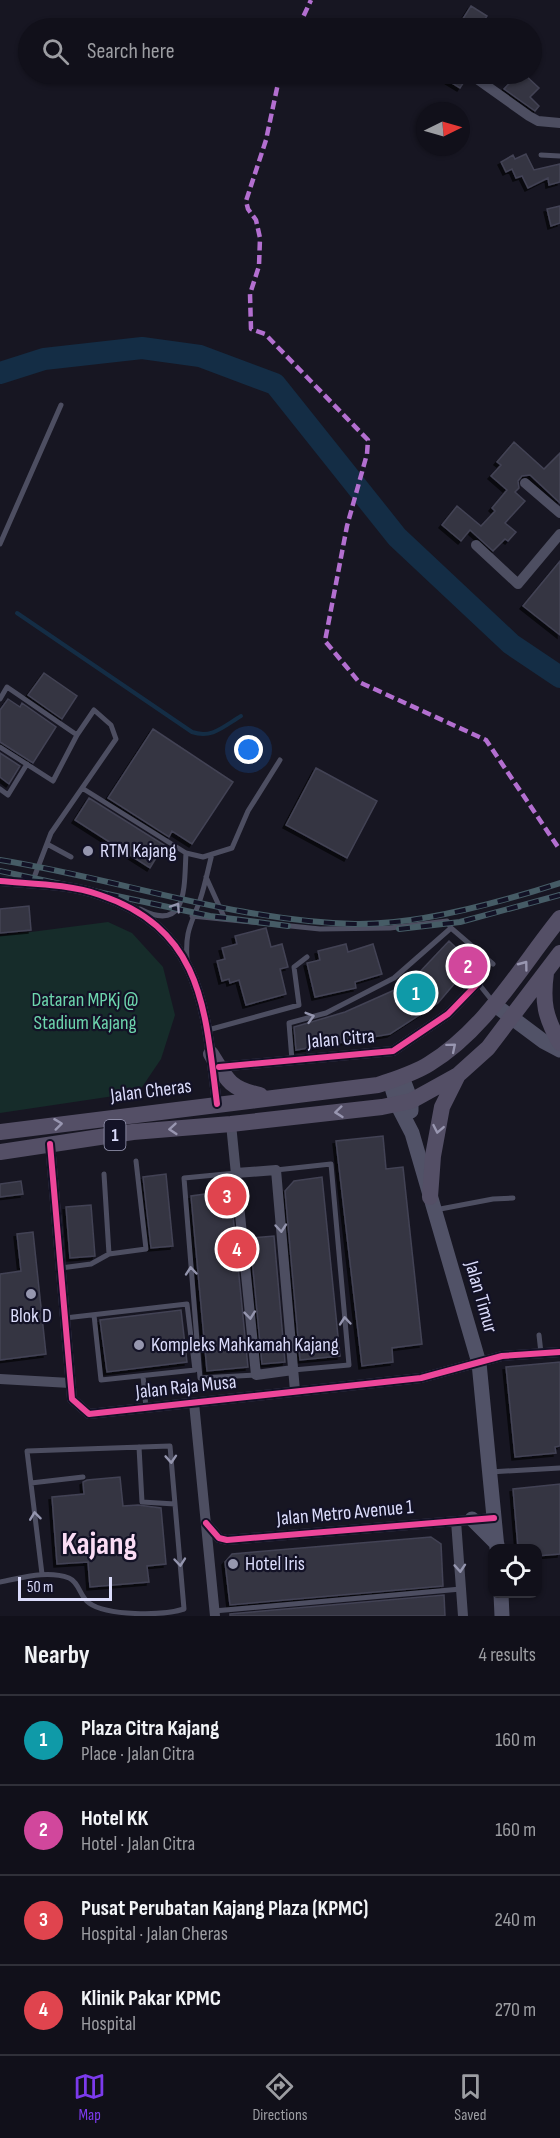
<!DOCTYPE html>
<meta charset="utf-8">
<style>
body{margin:0;font-family:"Sofia Sans Condensed",sans-serif;background:#1e1e27;color:#f1f3f6}
.controls{position:absolute;right:18px;bottom:18px;display:grid;overflow:hidden;border-radius:12px;box-shadow:0 2px 4px #0004}
.controls button{width:54px;height:54px;display:grid;place-items:center;padding:0;border:0;border-bottom:2px solid #303039;background:#11101a;color:#f1f3f6;font:30px sans-serif}
.compass{position:absolute;left:416px;top:102px;width:54px;height:54px;border-radius:50%;background:#11101a;box-shadow:0 2px 4px #0004;rotate:85deg}
.scale{position:absolute;left:18px;bottom:15px;width:94px;box-sizing:border-box;padding-left:6px;border:3px solid #dbdcfb;border-top:0;font-size:16px;line-height:21px;white-space:nowrap;color:#dbdcfb;-webkit-text-stroke:4px #131226;paint-order:stroke}
.you{position:absolute;left:249px;top:750px;width:21px;height:21px;margin:-15px;border:4px solid #fff;border-radius:50%;background:#1a73e8;box-shadow:0 0 0 9px #1a73e833}
.badge{display:grid;place-items:center;width:39px;height:39px;border-radius:50%;background:#7c3aed;color:#fff;font-size:20px;font-weight:700}
.pin{position:absolute;translate:-50% -50%;border:3px solid #fff;box-shadow:0 2px 6px #0006}
.list{margin:0;padding:0;list-style:none}
h2{display:flex;justify-content:space-between;align-items:center;height:78px;margin:0;padding:0 24px;font-size:26px}
h2 small{font-size:20px;font-weight:400;color:#9c9da2}
.list li{display:grid;grid-template-columns:39px 1fr auto;gap:18px;align-items:center;box-sizing:border-box;height:90px;padding:0 24px;border-top:2px solid #303039}
.list b{display:block;font-size:22px;white-space:nowrap}
.list p{margin:0;font-size:20px;white-space:nowrap;color:#9c9da2}
.list em{font-size:20px;font-style:normal;color:#9c9da2}
.icon{flex:none;width:33px;height:33px;fill:none;stroke:currentColor;stroke-width:2;stroke-linecap:round;stroke-linejoin:round}
.map{position:relative;flex:none;width:560px;height:1616px;overflow:hidden}
.search{position:absolute;background:#11101a;box-shadow:0 2px 4px #0004;left:18px;right:18px;top:18px;height:66px;display:flex;align-items:center;gap:15px;box-sizing:border-box;padding:0 21px;border-radius:33px;color:#9c9da2;font-size:22px}
.sheet{height:438px;background:#11101a}
nav{display:flex;justify-content:space-around;align-items:center;box-sizing:border-box;height:84px;border-top:2px solid #303039;background:#11101a;font-size:16px;color:#9c9da2}
nav a{display:grid;justify-items:center;gap:3px}
nav .on{color:#7c3aed}
.map>svg:first-child{display:block}
.green{fill:#162c2a}
.lines{fill:none;stroke-linecap:round;stroke-linejoin:round}
.stream{stroke:#142d45;stroke-width:4}
.river{stroke:#142d45;stroke-width:22}
.building{fill:#353543;stroke:#434354;stroke-width:1.5;filter:url(#shadow)}
.lane{stroke:#4d4e61;stroke-width:5}
.street{stroke:#4d4e61;stroke-width:10}
.secondary{stroke:#515267;stroke-width:15}
.primary{stroke:#544f66;stroke-width:16}
.rail-casing{stroke:#465c66;stroke-width:6}
.rail{stroke:#131226;stroke-width:4;stroke-dasharray:11;stroke-linecap:butt}
.quiet{stroke:#b36fd0;stroke-width:4.5;stroke-dasharray:9 4.5;stroke-linecap:butt}
.cycleway-casing{stroke:#131226;stroke-width:10}
.cycleway{stroke:#ed469a;stroke-width:6}
.oneway{stroke:#9495ae}
.oneway2{stroke:#9896b0}
.poi-dot{fill:#9697af;stroke:#131226;stroke-width:2}
.labels{text-anchor:middle;dominant-baseline:central;stroke-width:4.5;stroke-linejoin:round;paint-order:stroke}
.shield{fill:#131226;stroke:#9f9fbb;stroke-width:1.5}
.shield-label{font-size:18px;font-weight:bold;fill:#dbdcfb}
.poi-label{font-size:20px;fill:#dbdcfb;stroke:#131226;text-anchor:start}
.park-label{font-size:20px;fill:#6dd5ad;stroke:#131226}
.street-label{font-size:20px;fill:#dbdcfb;stroke:#131226}
.town-label{font-size:32px;font-weight:bold;fill:#fbddf5;stroke:#131226}
</style>
<div class="map">
<svg width="560" height="1616" viewBox="0 0 560 1616">
<defs>
<filter id="shadow"><feDropShadow dx="-3" dy="3" stdDeviation="0" flood-color="#0009"/></filter>
</defs>
<rect width="100%" height="100%" fill="#171622"/>
<path class="green" d="M 108,922 L 132,933 L 163,967 L 175,1015 L 161,1059 L 140,1090 L 114,1096 L 0,1113 L 0,936 Z"/>
<g class="lines">
<path class="stream" d="M 17,613 L 192,732 C 212,739 224,726 241,716"/>
<path class="river" d="M 0,373 L 44,359 L 142,348 L 200,356 L 275,384 L 397,537 L 511,644 L 560,677"/>
</g>
<path class="building" d="M 471,6 L 487,16 L 479,28 L 457,28 Z
M 437,74 L 469,74 L 460,88 Z
M 518,74 L 524,74 L 539,88 L 530,97 L 539,106 L 535,111 L 504,89 Z
M 526,154 L 534,170 L 560,164 L 560,182 L 549,185 L 548,178 L 528,188 L 522,176 L 516,178 L 512,169 L 506,172 L 501,162 L 513,155 L 515,159 Z
M 560,206 L 560,223 L 551,226 L 547,209 Z
M 514,442 L 544,469 L 560,453 L 560,503 L 530,475 L 522,476 L 518,481 L 519,488 L 515,492 L 525,501 L 505,523 L 516,532 L 508,541 L 505,539 L 493,551 L 470,530 L 461,541 L 442,525 L 457,506 L 481,526 L 495,511 L 492,508 L 507,490 L 491,476 L 501,465 L 497,462 Z
M 560,561 L 560,635 L 523,606 Z
M 44,673 L 77,696 L 62,719 L 28,695 Z
M 8,699 L 20,707 L 22,703 L 56,727 L 33,763 L 0,742 L 0,710 Z
M 153,729 L 233,782 L 192,844 L 172,831 L 169,837 L 108,798 Z
M 0,753 L 20,766 L 9,784 L 0,777 Z
M 316,768 L 377,801 L 347,858 L 286,825 Z
M 89,798 L 164,845 L 150,868 L 75,820 Z
M 29,906 L 31,930 L 0,933 L 0,909 Z
M 266,928 L 271,947 L 282,944 L 288,967 L 280,969 L 286,994 L 246,1005 L 239,980 L 230,983 L 229,979 L 222,981 L 217,961 L 225,959 L 222,948 L 237,944 L 235,936 Z
M 449,941 L 472,963 L 438,1003 L 390,1034 L 296,1050 L 294,1027 L 345,1012 L 417,980 L 416,976 Z
M 346,944 L 348,952 L 373,944 L 382,974 L 355,982 L 356,988 L 315,997 L 307,963 L 320,960 L 318,951 Z
M 383,1136 L 386,1169 L 403,1167 L 422,1344 L 392,1348 L 393,1362 L 362,1366 L 336,1141 Z
M 166,1174 L 173,1246 L 151,1248 L 143,1177 Z
M 322,1177 L 340,1356 L 300,1360 L 285,1191 L 294,1181 Z
M 21,1181 L 23,1194 L 0,1197 L 0,1184 Z
M 227,1191 L 231,1195 L 248,1367 L 207,1371 L 191,1196 Z
M 91,1205 L 95,1256 L 70,1258 L 66,1207 Z
M 33,1232 L 46,1354 L 0,1360 L 0,1274 L 21,1271 L 17,1234 Z
M 274,1236 L 285,1362 L 262,1364 L 250,1238 Z
M 181,1310 L 187,1362 L 107,1372 L 100,1320 Z
M 560,1362 L 560,1446 L 555,1447 L 556,1453 L 515,1457 L 506,1367 Z
M 120,1477 L 123,1506 L 138,1505 L 161,1508 L 166,1564 L 147,1566 L 149,1582 L 90,1587 L 88,1562 L 57,1564 L 52,1497 L 84,1494 L 83,1482 L 87,1480 Z
M 560,1484 L 560,1554 L 537,1556 L 537,1548 L 518,1548 L 513,1489 Z
M 431,1537 L 441,1544 L 443,1586 L 230,1605 L 225,1562 L 232,1554 Z
M 444,1595 L 445,1616 L 230,1616 L 230,1614 Z"/>
<g class="lines">
<path class="lane" d="M 541,155 L 560,156
M 0,544 L 61,405
M 0,699 L 7,687 L 77,735
M 0,747 L 53,781 L 77,735 L 94,710 L 111,725 L 116,739 L 51,833 L 32,883
M 82,788 L 186,853 L 203,857 L 232,848 L 248,811 L 280,760
M 0,789 L 8,795 L 27,764
M 47,844 L 71,857
M 206,877 L 225,919
M 140,909 C 188,934 184,886 186,853
M 192,916 L 320,929 L 390,928 L 447,921 L 451,928
M 187,959 C 185,931 191,925 200,900 C 205,885 208,869 212,854
M 478,983 L 494,1003
M 208,1030 L 299,1005 L 294,967 L 307,957
M 292,1060 L 289,1023 L 326,1013 L 394,978 L 451,928 L 493,964
M 276,1170 L 331,1164 L 349,1365 L 293,1370
M 236,1173 L 184,1178 L 200,1378 L 256,1375
M 104,1174 L 109,1254
M 435,1210 L 493,1199 L 513,1198
M 61,1268 L 91,1264 L 109,1254 L 146,1249 L 136,1161
M 65,1318 L 187,1304 L 195,1370 L 101,1380 L 94,1315
M 539,1335 L 541,1353
M 143,1376 L 146,1408
M 139,1447 L 142,1502 L 175,1504
M 490,1472 L 560,1468
M 31,1483 L 83,1477
M 0,1582 C 22,1578 47,1570 69,1578 C 79,1582 80,1597 89,1603 C 107,1616 162,1616 184,1609 L 170,1446 L 27,1451 L 42,1574
M 214,1611 L 461,1589"/>
<path class="street" d="M 477,79 L 529,116 L 538,121 L 560,123
M 525,483 L 560,513
M 476,545 L 518,584 L 560,534
M 0,881 C 33,884 69,884 100,895 C 204,930 205,1011 217,1104
M 219,1067 L 393,1051 L 448,1014 L 478,983
M 231,1124 L 256,1375 L 293,1370
M 50,1144 L 72,1399 L 89,1414 L 421,1378 L 502,1356 L 560,1352
M 236,1173 L 276,1170 L 295,1391
M 0,1379 L 70,1383
M 194,1403 L 215,1616
M 456,1521 L 463,1616
M 206,1523 L 219,1538 L 227,1540 L 494,1518"/>
<path class="secondary" d="M 495,1005 L 543,1041 L 560,1050
M 402,1077 L 411,1101 L 411,1111
M 390,1081 L 397,1104 L 412,1133 L 479,1363 L 497,1548
M 472,1519 L 497,1544
M 501,1594 L 502,1616"/>
<path class="primary" d="M 546,973 C 542,1002 545,1017 560,1043
M 211,1054 C 226,1079 230,1089 260,1095
M 0,1132 L 378,1085 C 395,1079 413,1074 429,1064 C 485,1030 519,969 560,918
M 0,1152 L 133,1132 L 231,1124 L 382,1107 L 411,1101 L 458,1075 L 488,1048 L 560,953
M 430,1197 L 433,1156 L 442,1107 L 458,1075"/>
<defs>
<path id="rail" d="M 0,860 C 119,879 234,921 355,924 C 419,925 498,903 560,883
M 0,871 L 210,916 L 288,926
M 399,929 L 460,922 L 560,895"/>
</defs>
<use href="#rail" class="rail-casing"/>
<use href="#rail" class="rail"/>
<path class="quiet" d="M 298,28 L 311,0
M 280,74 L 266,140 L 246,201 L 248,209 L 256,220 L 260,238 L 259,266 L 250,294 L 251,329 L 265,334 L 368,440 L 367,454 L 347,526 L 325,641 L 359,682 L 486,740 L 560,850"/>
<defs>
<path id="cycleway" d="M 0,881 C 33,884 69,884 100,895 C 204,930 205,1011 217,1104
M 219,1067 L 393,1051 L 448,1014 L 478,983
M 50,1144 L 72,1399 L 89,1414 L 421,1378 L 502,1356 L 560,1352
M 206,1523 L 219,1538 L 227,1540 L 494,1518"/>
</defs>
<use href="#cycleway" class="cycleway-casing"/>
<use href="#cycleway" class="cycleway"/>
</g>
<defs><path id="oneway-chevron" d="M-2-3.5L2.5 0L-2 3.5" fill="none" stroke-width="1.6" stroke-linecap="round" stroke-linejoin="round" transform="scale(1.5)"/></defs>
<g class="oneway">
<use href="#oneway-chevron" transform="translate(176 907) rotate(-56)"/>
<use href="#oneway-chevron" transform="translate(310 1017) rotate(-16)"/>
<use href="#oneway-chevron" transform="translate(281 1228) rotate(85)"/>
<use href="#oneway-chevron" transform="translate(191 1271) rotate(-95)"/>
<use href="#oneway-chevron" transform="translate(250 1315) rotate(84)"/>
<use href="#oneway-chevron" transform="translate(345 1321) rotate(-95)"/>
<use href="#oneway-chevron" transform="translate(171 1459) rotate(86)"/>
<use href="#oneway-chevron" transform="translate(35 1516) rotate(-97)"/>
<use href="#oneway-chevron" transform="translate(180 1562) rotate(85)"/>
<use href="#oneway-chevron" transform="translate(460 1568) rotate(86)"/>
</g>
<g class="oneway2">
<use href="#oneway-chevron" transform="translate(524 965) rotate(-53)"/>
<use href="#oneway-chevron" transform="translate(452 1047) rotate(-40)"/>
<use href="#oneway-chevron" transform="translate(339 1112) rotate(174)"/>
<use href="#oneway-chevron" transform="translate(58 1124) rotate(-7)"/>
<use href="#oneway-chevron" transform="translate(173 1129) rotate(175)"/>
<use href="#oneway-chevron" transform="translate(438 1129) rotate(101)"/>
</g>
<g class="poi-dot">
<circle cx="88" cy="851" r="6"/>
<circle cx="31" cy="1294" r="6"/>
<circle cx="139" cy="1345" r="6"/>
<circle cx="233" cy="1564" r="6"/>
</g>
<g class="labels">
<rect class="shield" x="104.5" y="1120" width="21" height="30" rx="4.5"/>
<g class="shield-label">
<text x="115" y="1135">1</text>
</g>
<g class="poi-label">
<text x="100" y="851">RTM Kajang</text>
<text x="31" y="1316" text-anchor="middle">Blok D</text>
<text x="151" y="1345">Kompleks Mahkamah Kajang</text>
<text x="245" y="1564">Hotel Iris</text>
</g>
<g class="park-label">
<text x="85" y="1000">Dataran MPKj @<tspan x="85" dy="23">Stadium Kajang</tspan></text>
</g>
<g class="street-label">
<text transform="translate(341 1039) rotate(-5)">Jalan Citra</text>
<text transform="translate(151 1091) rotate(-7)">Jalan Cheras</text>
<text transform="translate(481 1297) rotate(74)">Jalan Timur</text>
<text transform="translate(186 1387) rotate(-6)">Jalan Raja Musa</text>
<text transform="translate(345 1513) rotate(-5)">Jalan Metro Avenue 1</text>
</g>
<g class="town-label">
<text x="99" y="1544">Kajang</text>
</g>
</g>
</svg>
<div class="controls">
<button><svg class="icon" aria-label="locate" viewBox="0 0 24 24"><circle cx="12" cy="12" r="6"/><path d="M12 2v4M12 18v4M2 12h4M18 12h4"/></svg></button>
</div>
<svg class="compass" viewBox="-18 -18 36 36"><path d="M0-13l5 13h-10z" fill="#e53935"/><path d="M0 13l5-13h-10z" fill="#9c9da2"/></svg>
<div class="scale">50 m</div>
<div class="you"></div>
<div class="pin badge" style="left:416px;top:993px;background:#0f9aa8">1</div>
<div class="pin badge" style="left:468px;top:966px;background:#d1479c">2</div>
<div class="pin badge" style="left:227px;top:1196px;background:#e0444e">3</div>
<div class="pin badge" style="left:237px;top:1249px;background:#e0444e">4</div>
<div class="search"><svg class="icon" aria-label="search" viewBox="0 0 24 24"><circle cx="10" cy="10" r="6"/><path d="M15 15l6 6"/></svg>Search here</div>
</div>
<section class="sheet">
<h2>Nearby<small>4 results</small></h2>
<ul class="list">
<li><span class="badge" style="background:#0f9aa8">1</span><div><b>Plaza Citra Kajang</b><p>Place · Jalan Citra</p></div><em>160 m</em></li>
<li><span class="badge" style="background:#d1479c">2</span><div><b>Hotel KK</b><p>Hotel · Jalan Citra</p></div><em>160 m</em></li>
<li><span class="badge" style="background:#e0444e">3</span><div><b>Pusat Perubatan Kajang Plaza (KPMC)</b><p>Hospital · Jalan Cheras</p></div><em>240 m</em></li>
<li><span class="badge" style="background:#e0444e">4</span><div><b>Klinik Pakar KPMC</b><p>Hospital</p></div><em>270 m</em></li>
</ul>
</section>
<nav>
<a class="on"><svg class="icon" aria-label="map" viewBox="0 0 24 24"><path d="M3 6l6-2 6 2 6-2v14l-6 2-6-2-6 2zM9 4v14M15 6v14"/></svg>Map</a>
<a><svg class="icon" aria-label="directions" viewBox="0 0 24 24"><path d="M12 3l9 9-9 9-9-9zM9 14v-3h6M13 9l2 2-2 2"/></svg>Directions</a>
<a><svg class="icon" aria-label="saved" viewBox="0 0 24 24"><path d="M7 4h10v16l-5-4-5 4z"/></svg>Saved</a>
</nav>
